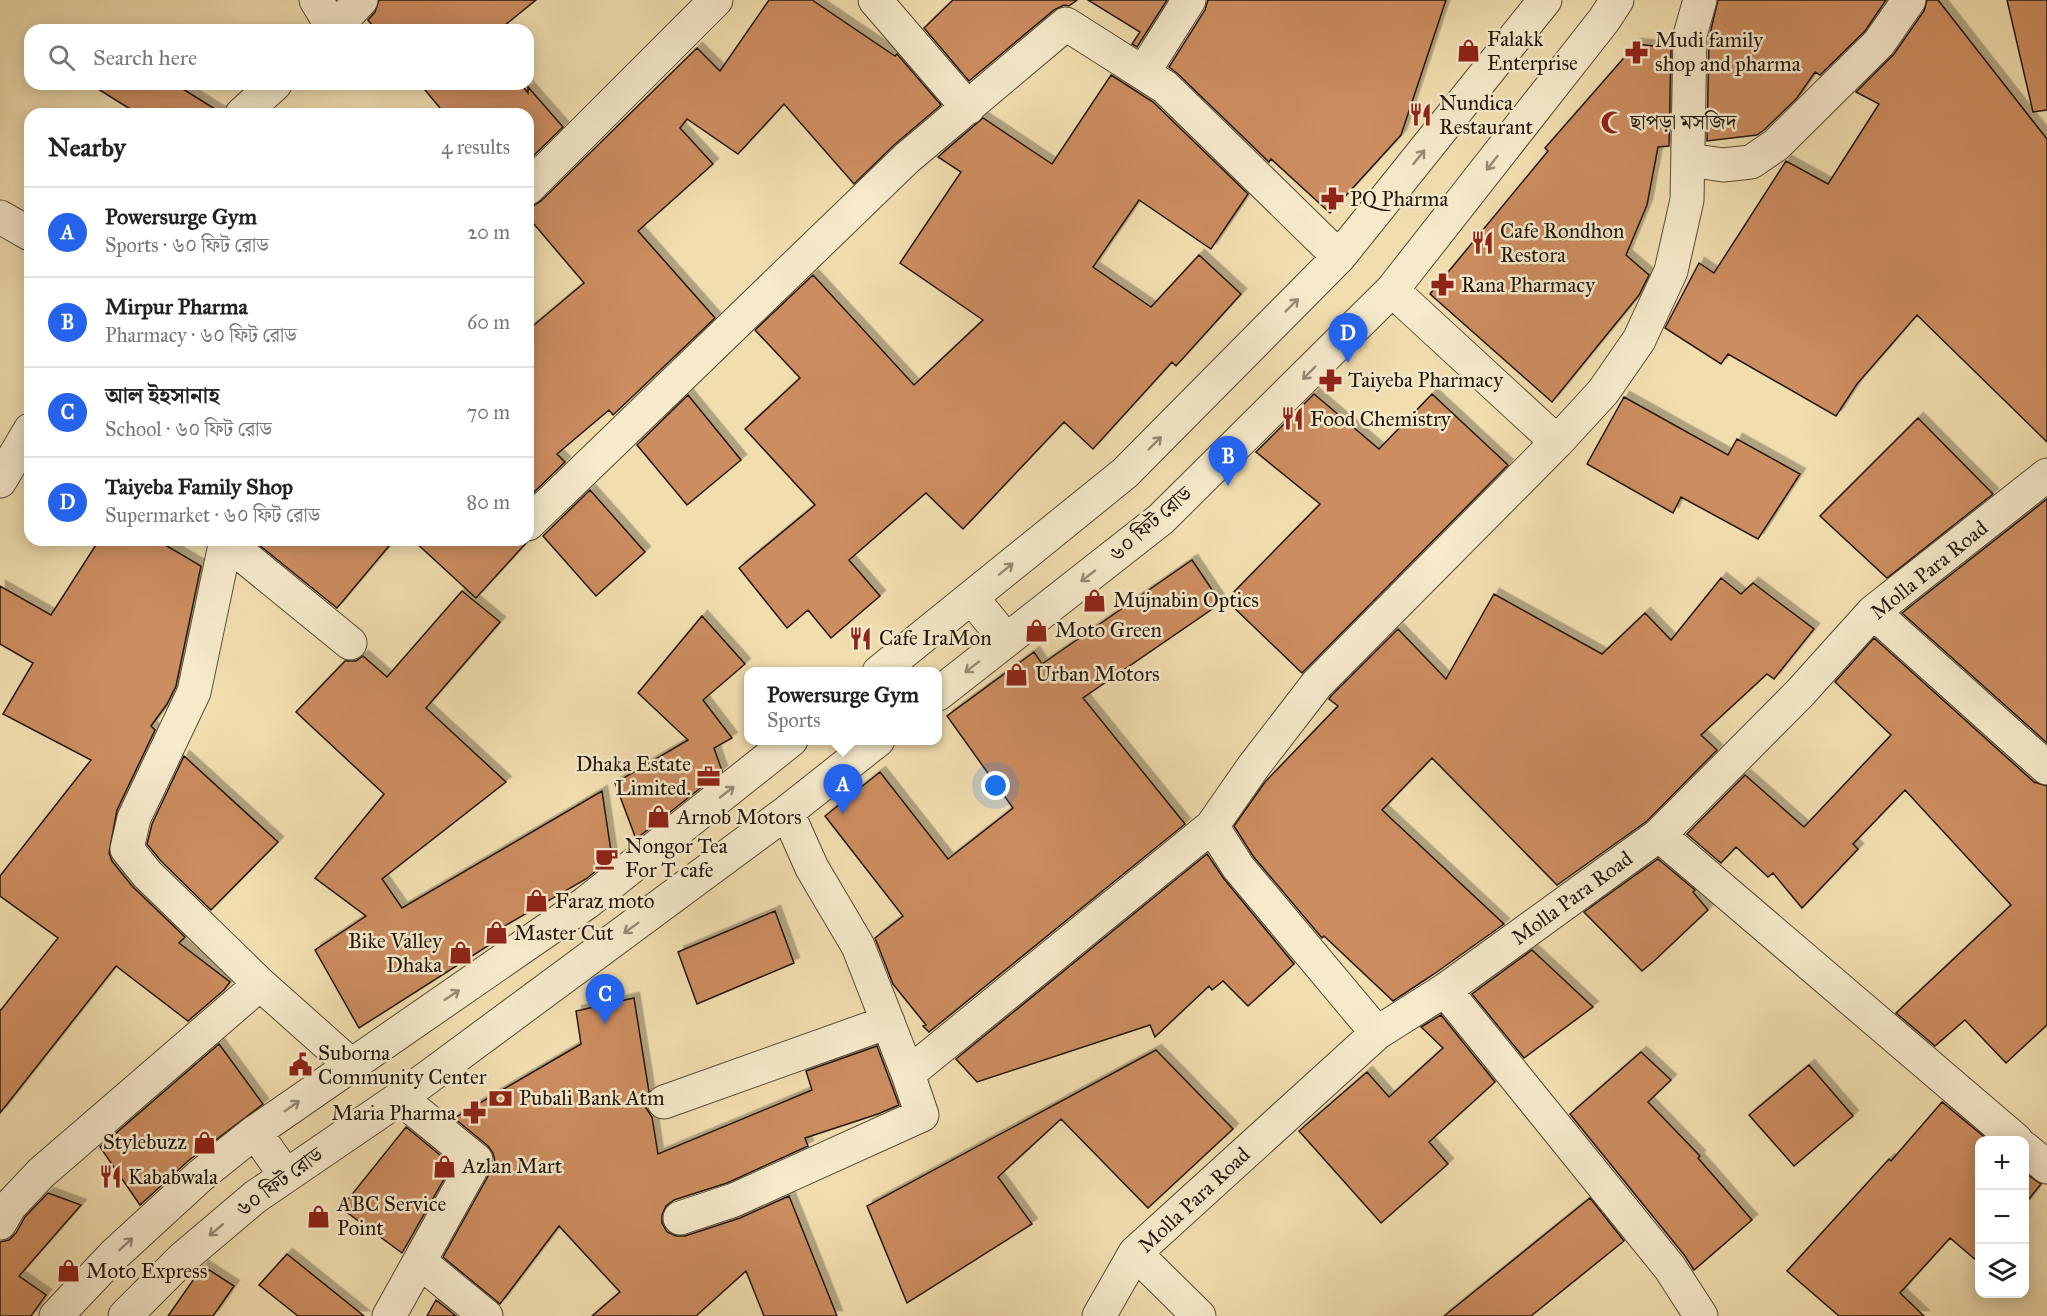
<!DOCTYPE html>
<meta charset="utf-8">
<style>
body{margin:0;font-family:"IM FELL Great Primer","Noto Serif Bengali",serif;background:#f2f2f2;color:#222}
.controls{position:absolute;right:18px;bottom:18px;display:grid;overflow:hidden;border-radius:12px;box-shadow:0 3px 15px #0003}
.controls button{width:54px;height:54px;display:grid;place-items:center;padding:0;border:0;border-bottom:2px solid #e0e0e0;background:#fff;color:#222;font:30px sans-serif}
.you{position:absolute;left:996px;top:786px;width:21px;height:21px;margin:-15px;border:4px solid #fff;border-radius:50%;background:#1a73e8;box-shadow:0 0 0 9px #1a73e833}
.badge{display:grid;place-items:center;width:39px;height:39px;border-radius:50%;background:#2563eb;color:#fff;font-size:20px;font-weight:700}
.pin{position:absolute;translate:-50% -50px;filter:drop-shadow(0 2px 3px #0008)}
.pin::after{content:'';position:absolute;top:32px;width:21px;height:18px;background:inherit;clip-path:polygon(0 0,100% 0,50% 100%)}
.popup{position:absolute;left:744px;top:667px;width:198px;height:78px;box-sizing:border-box;display:grid;place-content:center;border-radius:12px;background:#fff;filter:drop-shadow(0 2px 4px #0005);font-size:20px;white-space:nowrap;color:#767676}
.popup b{font-size:22px;color:#222}
.popup::after{content:'';position:absolute;left:50%;top:100%;margin-left:-12px;border:12px solid transparent;border-top-color:#fff}
.list{margin:0;padding:0;list-style:none}
h2{display:flex;justify-content:space-between;align-items:center;height:78px;margin:0;padding:0 24px;font-size:26px}
h2 small{font-size:20px;font-weight:400;color:#767676}
.list li{display:grid;grid-template-columns:39px 1fr auto;gap:18px;align-items:center;box-sizing:border-box;height:90px;padding:0 24px;border-top:2px solid #e0e0e0}
.list b{display:block;font-size:22px;white-space:nowrap}
.list p{margin:0;font-size:20px;white-space:nowrap;color:#767676}
.list em{font-size:20px;font-style:normal;color:#767676}
.icon{flex:none;width:33px;height:33px;fill:none;stroke:currentColor;stroke-width:2;stroke-linecap:round;stroke-linejoin:round}
.map{position:relative;flex:none;width:2047px;height:1316px;overflow:hidden}
.search{position:absolute;background:#fff;box-shadow:0 3px 15px #0003;left:24px;top:24px;width:510px;height:66px;display:flex;align-items:center;gap:15px;box-sizing:border-box;padding:0 21px;border-radius:18px;color:#767676;font-size:22px}
.panel{position:absolute;background:#fff;box-shadow:0 3px 15px #0003;left:24px;top:108px;width:510px;height:438px;border-radius:18px}
.map>svg:first-child{display:block}
.building{fill:#cc8d60;stroke:#21170e;stroke-width:1.5;filter:url(#shadow)}
.lines{fill:none;stroke-linecap:round;stroke-linejoin:round}
.minor-casing{stroke:#554936;stroke-width:35}
.minor{stroke:#f6eacb;stroke-width:33}
.oneway{stroke:#968b76}
.labels{text-anchor:middle;dominant-baseline:central;stroke-width:5;stroke-linejoin:round;paint-order:stroke}
.poi-label{font-size:21px;fill:#21170e;stroke:#f6eacb;text-anchor:start}
.street-label{font-size:21px;fill:#21170e;stroke:#f6eacb}
</style>
<div class="map">
<svg width="2047" height="1316" viewBox="0 0 2047 1316">
<defs>
<filter id="shadow"><feDropShadow dx="5.5" dy="-5.5" stdDeviation="0" flood-color="#0004"/></filter>
</defs>
<rect width="100%" height="100%" fill="#f1deaf"/>
<filter id="stains"><feTurbulence type="fractalNoise" baseFrequency=".00333" numOctaves="4"/><feColorMatrix values="0 0 0 0 .2 0 0 0 0 .09 0 0 0 0 .02 0 0 0 .5 -.17"/></filter>
<radialGradient id="worn" r=".72"><stop offset=".6" stop-color="#630" stop-opacity="0"/><stop offset="1" stop-color="#630" stop-opacity=".3"/></radialGradient>
<path class="building" d="M 379,0 L 536,0 L 499,30 L 376,30 L 368,20 L 375,12 Z
M 769,0 L 812,0 L 895,56 L 897,54 L 941,105 L 894,145 L 854,184 L 784,104 L 738,154 L 687,119 L 680,128 L 713,164 L 638,231 L 715,318 L 613,415 L 609,410 L 557,454 L 565,462 L 528,498 L 528,330 L 584,283 L 528,217 L 528,206 L 533,206 L 541,201 L 697,48 L 720,71 Z
M 953,0 L 1077,0 L 1069,6 L 1064,5 L 1054,10 L 969,81 L 924,28 Z
M 1088,0 L 1167,0 L 1137,47 L 1132,44 L 1140,32 Z
M 1208,0 L 1446,0 L 1401,135 L 1330,213 L 1271,159 L 1269,162 L 1178,74 L 1169,67 L 1205,10 Z
M 1718,0 L 1886,0 L 1865,31 L 1820,75 L 1815,72 L 1797,98 L 1764,130 L 1757,135 L 1707,141 L 1709,38 Z
M 1927,0 L 1938,0 L 2047,139 L 2047,442 L 1917,315 L 1857,384 L 1836,416 L 1728,354 L 1721,364 L 1665,328 L 1699,263 L 1714,273 L 1786,161 L 1828,184 L 1879,104 L 1856,92 L 1894,54 L 1924,11 Z
M 2007,0 L 2047,0 L 2047,110 L 2033,112 Z
M 1636,44 L 1671,48 L 1669,146 L 1658,147 L 1647,205 L 1626,255 L 1649,275 L 1639,295 L 1552,402 L 1430,294 L 1548,151 L 1545,148 Z
M 1111,75 L 1153,102 L 1248,194 L 1211,249 L 1139,200 L 1093,267 L 1151,307 L 1199,255 L 1241,294 L 1176,366 L 1172,362 L 1093,449 L 1064,422 L 963,529 L 926,493 L 849,560 L 880,596 L 831,638 L 808,610 L 787,628 L 739,568 L 815,505 L 745,429 L 800,378 L 755,330 L 813,275 L 914,385 L 983,320 L 900,263 L 961,172 L 938,157 L 983,118 L 1052,164 Z
M 90,84 L 175,84 L 223,114 L 138,114 Z
M 420,84 L 521,84 L 528,93 L 528,87 L 563,127 L 528,161 L 528,114 L 445,114 Z
M 1314,394 L 1379,449 L 1432,394 L 1508,465 L 1302,673 L 1226,600 L 1320,504 L 1256,452 Z
M 688,395 L 741,460 L 687,505 L 637,445 Z
M 1624,397 L 1728,455 L 1737,439 L 1800,474 L 1758,539 L 1681,497 L 1673,513 L 1587,464 Z
M 1918,418 L 1993,494 L 1887,578 L 1820,516 Z
M 590,490 L 645,552 L 596,596 L 543,536 Z
M 2047,499 L 2047,743 L 1902,613 Z
M 99,540 L 157,540 L 201,566 L 176,686 L 167,704 L 151,726 L 155,730 L 117,810 L 109,853 L 112,861 L 132,886 L 185,937 L 179,943 L 230,982 L 224,990 L 188,1021 L 116,966 L 0,1113 L 0,1011 L 58,938 L 0,896 L 0,876 L 91,760 L 3,714 L 33,663 L 0,644 L 0,586 L 51,615 Z
M 253,540 L 394,540 L 337,608 Z
M 413,540 L 519,540 L 527,542 L 476,598 Z
M 1192,560 L 1221,603 L 1083,698 L 1185,824 L 929,1032 L 923,1026 L 926,1025 L 893,984 L 875,938 L 903,916 L 825,816 L 880,772 L 948,859 L 1013,808 L 947,716 L 1034,652 L 1042,664 Z
M 1721,578 L 1741,594 L 1753,583 L 1814,629 L 1774,679 L 1767,674 L 1701,735 L 1717,750 L 1647,821 L 1557,885 L 1432,758 L 1382,810 L 1504,924 L 1434,974 L 1393,1001 L 1324,936 L 1322,938 L 1253,856 L 1234,826 L 1265,782 L 1338,706 L 1329,699 L 1331,696 L 1398,629 L 1446,679 L 1494,594 L 1602,654 L 1645,613 L 1671,640 Z
M 462,591 L 500,622 L 426,708 L 506,782 L 382,879 L 402,908 L 602,791 L 612,858 L 586,879 L 489,935 L 494,942 L 359,1028 L 315,950 L 366,916 L 315,878 L 384,794 L 296,712 L 345,661 L 356,661 L 363,656 L 387,677 Z
M 702,616 L 745,664 L 703,700 L 732,738 L 714,748 L 722,771 L 636,839 L 615,783 L 688,740 L 638,693 Z
M 1874,638 L 2034,782 L 2047,786 L 2047,1025 L 2006,1063 L 1965,1020 L 1935,1046 L 1896,1013 L 2011,905 L 1905,790 L 1853,844 L 1858,849 L 1802,908 L 1773,873 L 1768,877 L 1736,847 L 1721,863 L 1687,834 L 1745,775 L 1804,827 L 1891,735 L 1835,682 Z
M 184,756 L 278,842 L 211,910 L 161,861 L 147,844 L 152,824 Z
M 1207,854 L 1224,879 L 1294,964 L 1248,1006 L 1223,981 L 1212,990 L 1209,986 L 1155,1037 L 1150,1025 L 977,1082 L 956,1059 Z
M 1658,859 L 1695,890 L 1693,892 L 1708,910 L 1654,961 L 1642,971 L 1584,912 Z
M 775,911 L 794,963 L 697,1004 L 678,952 Z
M 1532,950 L 1593,1007 L 1524,1058 L 1472,994 Z
M 634,998 L 649,1092 L 646,1099 L 646,1108 L 652,1117 L 658,1154 L 812,1090 L 806,1071 L 877,1046 L 899,1105 L 878,1114 L 805,1138 L 808,1146 L 727,1183 L 674,1200 L 666,1206 L 662,1215 L 662,1223 L 667,1232 L 676,1236 L 685,1236 L 740,1218 L 789,1196 L 837,1316 L 764,1316 L 746,1271 L 696,1316 L 592,1316 L 620,1292 L 559,1226 L 500,1304 L 443,1257 L 492,1169 L 495,1161 L 493,1153 L 488,1146 L 454,1118 L 581,1044 L 576,1011 Z
M 1441,1015 L 1495,1082 L 1429,1142 L 1448,1164 L 1381,1223 L 1299,1131 L 1367,1072 L 1389,1097 L 1443,1048 L 1421,1027 Z
M 219,1044 L 263,1104 L 188,1161 L 140,1205 L 100,1147 Z
M 1156,1050 L 1233,1129 L 1148,1208 L 1061,1119 L 998,1177 L 1032,1224 L 907,1303 L 867,1206 Z
M 1641,1052 L 1671,1080 L 1648,1102 L 1700,1156 L 1698,1158 L 1752,1220 L 1694,1270 L 1685,1256 L 1570,1114 Z
M 1809,1065 L 1853,1116 L 1794,1166 L 1749,1115 Z
M 1942,1102 L 1988,1140 L 1980,1140 L 1980,1257 L 1976,1260 L 1950,1238 L 1900,1293 L 1924,1316 L 1839,1316 L 1787,1271 L 1889,1159 L 1891,1161 Z
M 406,1127 L 452,1165 L 402,1253 L 341,1208 Z
M 2025,1173 L 2041,1184 L 2025,1204 Z
M 48,1193 L 81,1205 L 19,1276 L 46,1295 L 31,1316 L 0,1316 L 0,1242 L 9,1240 L 16,1233 L 25,1217 Z
M 1590,1198 L 1624,1241 L 1531,1316 L 1444,1316 Z
M 287,1254 L 364,1316 L 298,1316 L 259,1285 Z
M 203,1266 L 234,1286 L 213,1316 L 168,1316 Z
M 436,1300 L 456,1316 L 427,1316 Z"/>
<g class="lines">
<defs>
<path id="minor" d="M 316,0 L 334,30
M 875,0 L 968,108
M 333,30 L 361,0
M 1143,73 L 1189,0
M 242,114 L 275,84
M 1689,160 L 1723,165 L 1751,162 L 1776,145 L 1879,43 L 1909,0
M 528,188 L 716,0
M 0,217 L 30,234
M 1557,442 L 1603,392 L 1639,340 L 1671,271 L 1687,200 L 1690,35 L 1700,0
M 0,481 L 30,430
M 528,524 L 907,158 L 1066,24 L 1165,87 L 1339,257
M 226,540 L 194,692 L 134,818 L 127,849 L 147,874 L 260,984 L 351,1065
M 225,541 L 350,643
M 972,598 L 1006,640
M 1873,612 L 2047,768
M 879,672 L 1125,473 L 1339,257 L 1545,0
M 938,694 L 1161,519 L 1392,290 L 1604,20 L 1617,0
M 787,812 L 812,868 L 858,946 L 908,1074 L 1212,826
M 1659,835 L 2016,1140
M 1445,990 L 1670,1268 L 1701,1316
M 1377,1033 L 1238,867 L 1212,826 L 1253,767 L 1317,684 L 1557,442 L 1392,290
M 664,1102 L 888,1022
M 255,1132 L 286,1176
M 2024,1148 L 2047,1167
M 680,1218 L 734,1200 L 922,1115 L 908,1074
M 0,1223 L 10,1206 L 41,1173 L 260,984
M 1135,1253 L 1199,1316
M 420,1262 L 486,1316
M 56,1316 L 114,1255 L 200,1176 L 255,1132 L 586,903 L 791,740
M 125,1316 L 183,1258 L 255,1197 L 400,1098 L 787,812 L 878,740
M 389,1316 L 476,1160 L 400,1098
M 1099,1316 L 1135,1253 L 1377,1033 L 1445,990 L 1659,835 L 1800,693 L 1873,612 L 2047,475"/>
</defs>
<use href="#minor" class="minor-casing"/>
<use href="#minor" class="minor"/>
</g>
<defs><path id="oneway-shaft" d="M-6 0H5M1.5-3L5.5 0L1.5 3" fill="none" stroke-width="1.6" stroke-linecap="round" stroke-linejoin="round" transform="scale(1.5)"/></defs>
<g class="oneway">
<use href="#oneway-shaft" transform="translate(1419 157) rotate(-51)"/>
<use href="#oneway-shaft" transform="translate(1492 163) rotate(128)"/>
<use href="#oneway-shaft" transform="translate(1292 305) rotate(-45)"/>
<use href="#oneway-shaft" transform="translate(1309 373) rotate(135)"/>
<use href="#oneway-shaft" transform="translate(1155 443) rotate(-45)"/>
<use href="#oneway-shaft" transform="translate(1006 569) rotate(-39)"/>
<use href="#oneway-shaft" transform="translate(1088 576) rotate(142)"/>
<use href="#oneway-shaft" transform="translate(972 667) rotate(142)"/>
<use href="#oneway-shaft" transform="translate(727 792) rotate(-38)"/>
<use href="#oneway-shaft" transform="translate(631 928) rotate(144)"/>
<use href="#oneway-shaft" transform="translate(452 995) rotate(-34)"/>
<use href="#oneway-shaft" transform="translate(292 1106) rotate(-35)"/>
<use href="#oneway-shaft" transform="translate(216 1230) rotate(140)"/>
<use href="#oneway-shaft" transform="translate(126 1244) rotate(-43)"/>
</g>
<defs>
<symbol id="shop-bare" viewBox="-9 -9 18 18"><path d="M-5-2.5h2.3a2.7 3.5 0 0 1 5.4 0H5L5.5 6h-11ZM-1.5-2.5h3a1.5 2.3 0 0 0-3 0Z" fill="#8f2418" stroke="#f6eacb" stroke-width="2.5" paint-order="stroke"/></symbol>
<symbol id="pharmacy-bare" viewBox="-9 -9 18 18"><path d="M-2-6h4v4h4v4h-4v4h-4v-4h-4v-4h4Z" fill="#8f2418" stroke="#f6eacb" stroke-width="2.5" paint-order="stroke"/></symbol>
<symbol id="restaurant-bare" viewBox="-9 -9 18 18"><path d="M-5-6h1v4h1v-4h1v4h1v-4h1v5L-1.5 .5V6h-2V.5L-5-1ZM5-6V6H3V1.5H1.5Q1.5-4 5-6Z" fill="#8f2418" stroke="#f6eacb" stroke-width="2.5" paint-order="stroke"/></symbol>
<symbol id="mosque-bare" viewBox="-9 -9 18 18"><path d="M3.5-4.9A6 6 0 1 0 3.5 4.9A5 5 0 1 1 3.5-4.9Z" fill="#8f2418" stroke="#f6eacb" stroke-width="2.5" paint-order="stroke"/></symbol>
<symbol id="office-bare" viewBox="-9 -9 18 18"><path d="M-6-3h4V-5.5h4V-3h4V5H-6ZM-1-4.5V-3h2v-1.5ZM-6 0V1H6V0Z" fill="#8f2418" stroke="#f6eacb" stroke-width="2.5" paint-order="stroke"/></symbol>
<symbol id="cafe-bare" viewBox="-9 -9 18 18"><path d="M-5.5-4.5H6V0H3Q3 3.5 0 3.5H-2.5Q-5.5 3.5-5.5 0ZM3-3.2v2h1.7v-2ZM-6 4.5H4V6H-6Z" fill="#8f2418" stroke="#f6eacb" stroke-width="2.5" paint-order="stroke"/></symbol>
<symbol id="civic-bare" viewBox="-9 -9 18 18"><path d="M-.6-6.5H3V-4.5H.6V-3L4-1V1h2V6H-6V1h2V-1L-.6-3ZM-1.2 2.5V6h2.4V2.5Z" fill="#8f2418" stroke="#f6eacb" stroke-width="2.5" paint-order="stroke"/></symbol>
<symbol id="bank-bare" viewBox="-9 -9 18 18"><path d="M-6-4H6V4H-6ZM0-2.3a2.3 2.3 0 1 0 0 4.6a2.3 2.3 0 1 0 0-4.6Z" fill="#8f2418" stroke="#f6eacb" stroke-width="2.5" paint-order="stroke"/></symbol>
</defs>
<g fill-rule="evenodd">
<use href="#shop-bare" x="1452" y="34" width="33" height="33"/>
<use href="#pharmacy-bare" x="1620" y="36" width="33" height="33"/>
<use href="#restaurant-bare" x="1404" y="98" width="33" height="33"/>
<use href="#mosque-bare" x="1596" y="106" width="33" height="33"/>
<use href="#pharmacy-bare" x="1316" y="182" width="33" height="33"/>
<use href="#restaurant-bare" x="1466" y="226" width="33" height="33"/>
<use href="#pharmacy-bare" x="1426" y="268" width="33" height="33"/>
<use href="#pharmacy-bare" x="1314" y="364" width="33" height="33"/>
<use href="#restaurant-bare" x="1276" y="402" width="33" height="33"/>
<use href="#shop-bare" x="1078" y="584" width="33" height="33"/>
<use href="#shop-bare" x="1020" y="614" width="33" height="33"/>
<use href="#restaurant-bare" x="844" y="622" width="33" height="33"/>
<use href="#shop-bare" x="1000" y="658" width="33" height="33"/>
<use href="#office-bare" x="692" y="760" width="33" height="33"/>
<use href="#shop-bare" x="642" y="800" width="33" height="33"/>
<use href="#cafe-bare" x="590" y="842" width="33" height="33"/>
<use href="#shop-bare" x="520" y="884" width="33" height="33"/>
<use href="#shop-bare" x="480" y="916" width="33" height="33"/>
<use href="#shop-bare" x="444" y="936" width="33" height="33"/>
<use href="#civic-bare" x="284" y="1048" width="33" height="33"/>
<use href="#bank-bare" x="484" y="1082" width="33" height="33"/>
<use href="#pharmacy-bare" x="458" y="1096" width="33" height="33"/>
<use href="#shop-bare" x="188" y="1126" width="33" height="33"/>
<use href="#shop-bare" x="428" y="1150" width="33" height="33"/>
<use href="#restaurant-bare" x="94" y="1160" width="33" height="33"/>
<use href="#shop-bare" x="302" y="1200" width="33" height="33"/>
<use href="#shop-bare" x="52" y="1254" width="33" height="33"/>
</g>
<g class="labels">
<g class="poi-label">
<text x="1487" y="39">Falakk<tspan x="1487" dy="24">Enterprise</tspan></text>
<text x="1655" y="40">Mudi family<tspan x="1655" dy="24">shop and pharma</tspan></text>
<text x="1439" y="103">Nundica<tspan x="1439" dy="24">Restaurant</tspan></text>
<text x="1630" y="122">ছাপড়া মসজিদ</text>
<text x="1350" y="199">PQ Pharma</text>
<text x="1500" y="231">Cafe Rondhon<tspan x="1500" dy="24">Restora</tspan></text>
<text x="1461" y="285">Rana Pharmacy</text>
<text x="1348" y="380">Taiyeba Pharmacy</text>
<text x="1310" y="419">Food Chemistry</text>
<text x="1113" y="600">Mujnabin Optics</text>
<text x="1055" y="630">Moto Green</text>
<text x="879" y="638">Cafe IraMon</text>
<text x="1035" y="674">Urban Motors</text>
<text x="691" y="764" text-anchor="end">Dhaka Estate<tspan x="691" dy="24">Limited.</tspan></text>
<text x="677" y="817">Arnob Motors</text>
<text x="625" y="846">Nongor Tea<tspan x="625" dy="24">For T cafe</tspan></text>
<text x="555" y="901">Faraz moto</text>
<text x="514" y="933">Master Cut</text>
<text x="442" y="941" text-anchor="end">Bike Valley<tspan x="442" dy="24">Dhaka</tspan></text>
<text x="318" y="1053">Suborna<tspan x="318" dy="24">Community Center</tspan></text>
<text x="519" y="1098">Pubali Bank Atm</text>
<text x="456" y="1113" text-anchor="end">Maria Pharma</text>
<text x="187" y="1142" text-anchor="end">Stylebuzz</text>
<text x="462" y="1166">Azlan Mart</text>
<text x="128" y="1177">Kababwala</text>
<text x="337" y="1204">ABC Service<tspan x="337" dy="24">Point</tspan></text>
<text x="86" y="1271">Moto Express</text>
</g>
<g class="street-label">
<text transform="translate(1150 524) rotate(-41)">৬০ ফিট রোড</text>
<text transform="translate(1929 570) rotate(-39)">Molla Para Road</text>
<text transform="translate(1572 898) rotate(-36)">Molla Para Road</text>
<text transform="translate(279 1182) rotate(-36)">৬০ ফিট রোড</text>
<text transform="translate(1194 1200) rotate(-43)">Molla Para Road</text>
</g>
</g>
<rect width="100%" height="100%" filter="url(#stains)"/>
<rect width="100%" height="100%" fill="url(#worn)"/>
</svg>
<div class="controls">
<button>+</button>
<button>−</button>
<button><svg class="icon" aria-label="layers" viewBox="0 0 24 24"><path d="M12 4l9 5-9 5-9-5zM3 14l9 5 9-5"/></svg></button>
</div>
<div class="you"></div>
<div class="pin badge" style="left:843px;top:814px">A</div>
<div class="popup"><b>Powersurge Gym</b>Sports</div>
<div class="pin badge" style="left:1228px;top:486px">B</div>
<div class="pin badge" style="left:605px;top:1024px">C</div>
<div class="pin badge" style="left:1348px;top:363px">D</div>
<div class="search"><svg class="icon" aria-label="search" viewBox="0 0 24 24"><circle cx="10" cy="10" r="6"/><path d="M15 15l6 6"/></svg>Search here</div>
<section class="panel">
<h2>Nearby<small>4 results</small></h2>
<ul class="list">
<li><span class="badge">A</span><div><b>Powersurge Gym</b><p>Sports · ৬০ ফিট রোড</p></div><em>20 m</em></li>
<li><span class="badge">B</span><div><b>Mirpur Pharma</b><p>Pharmacy · ৬০ ফিট রোড</p></div><em>60 m</em></li>
<li><span class="badge">C</span><div><b>আল ইহসানাহ</b><p>School · ৬০ ফিট রোড</p></div><em>70 m</em></li>
<li><span class="badge">D</span><div><b>Taiyeba Family Shop</b><p>Supermarket · ৬০ ফিট রোড</p></div><em>80 m</em></li>
</ul>
</section>
</div>
